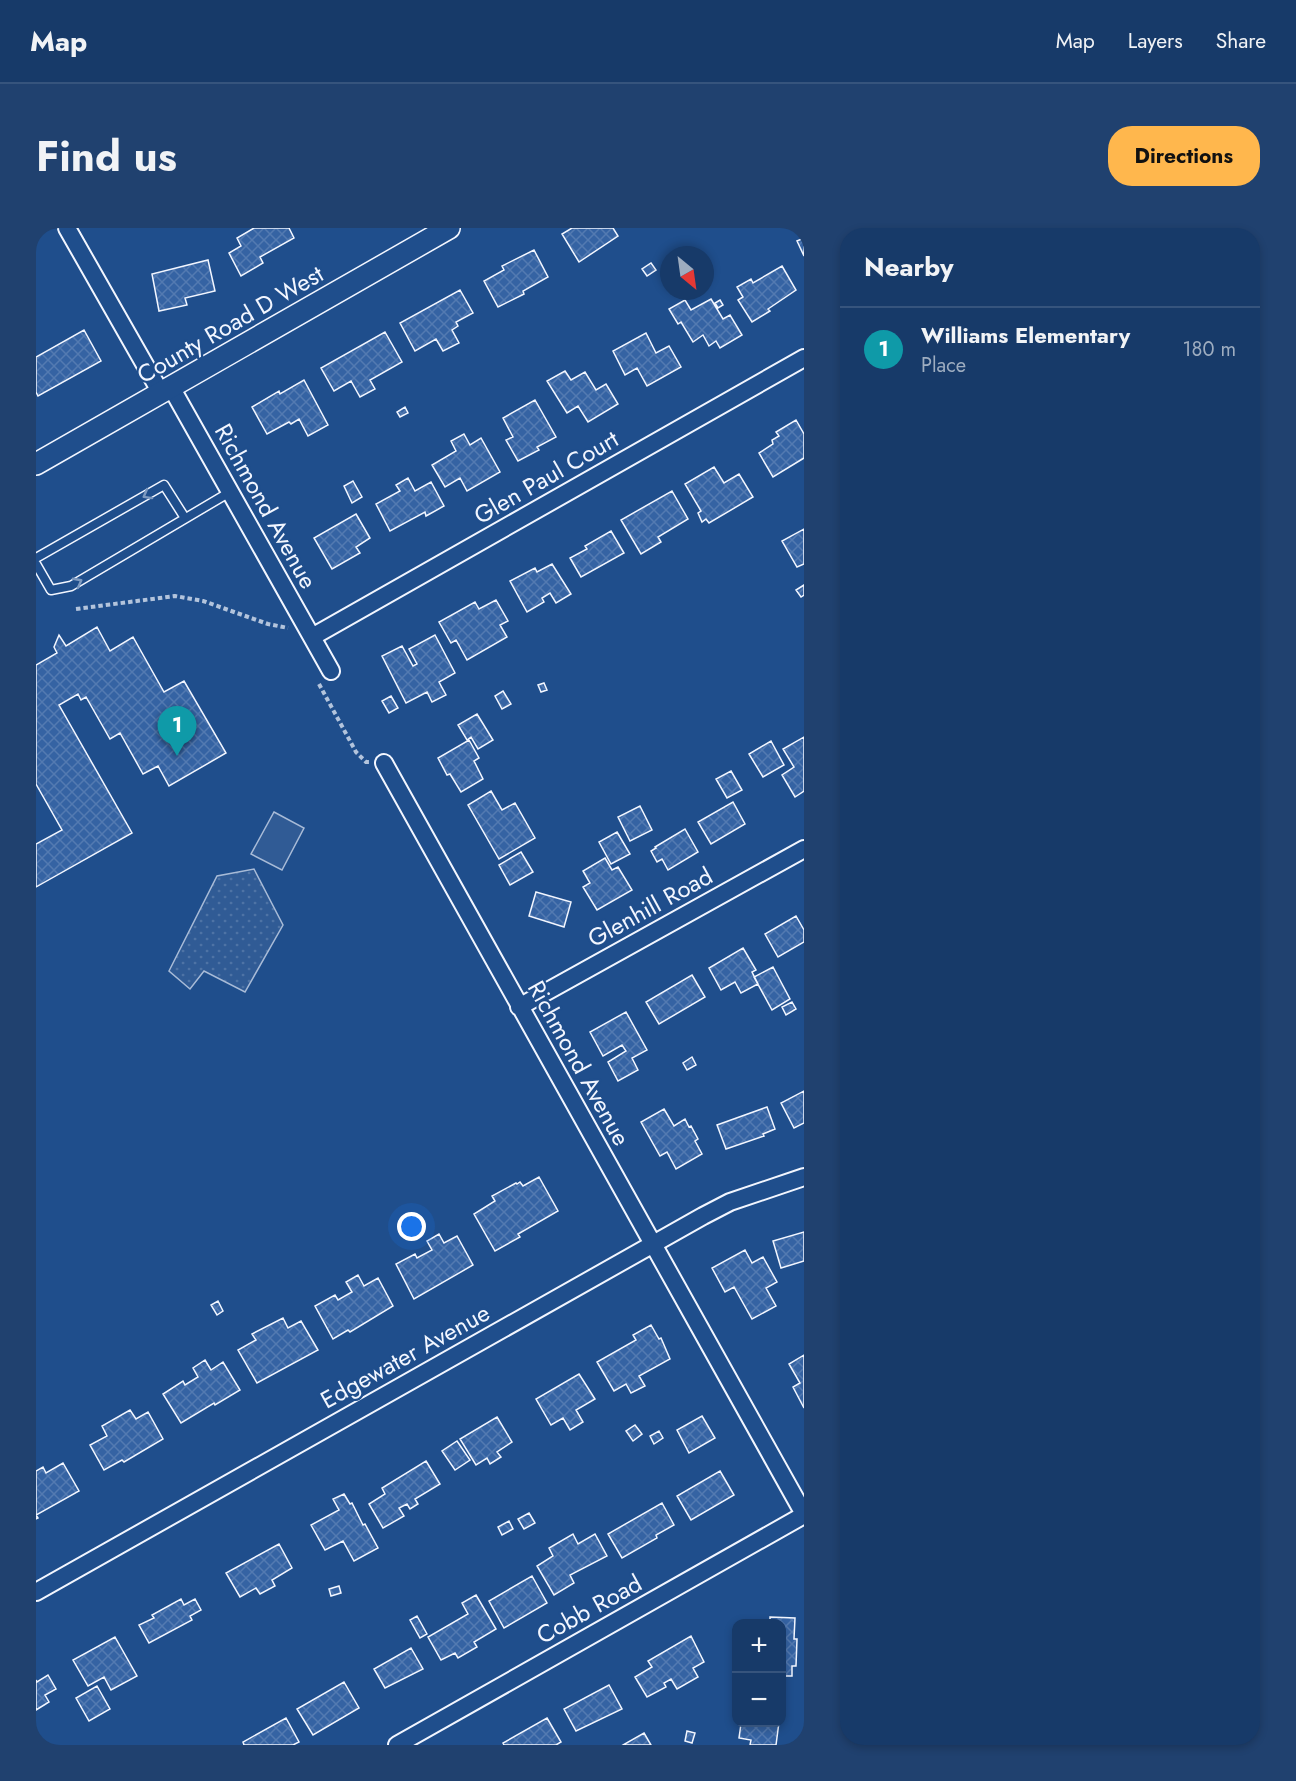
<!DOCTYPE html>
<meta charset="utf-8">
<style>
body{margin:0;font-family:Jost,sans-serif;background:#20416f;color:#f1f3f6}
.controls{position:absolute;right:18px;bottom:18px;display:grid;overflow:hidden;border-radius:12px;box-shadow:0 3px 9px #0003}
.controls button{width:54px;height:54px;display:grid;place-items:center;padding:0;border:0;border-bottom:2px solid #36547d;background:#173a69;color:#f1f3f6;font:30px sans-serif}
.compass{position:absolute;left:624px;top:18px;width:54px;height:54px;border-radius:50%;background:#173a69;box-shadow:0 3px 9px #0003;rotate:151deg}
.you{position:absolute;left:376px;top:999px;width:21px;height:21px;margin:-15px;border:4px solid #fff;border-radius:50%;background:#1a73e8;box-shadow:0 0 0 9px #1a73e833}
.badge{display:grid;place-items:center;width:39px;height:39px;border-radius:50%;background:#ffb74d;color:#fff;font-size:20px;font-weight:700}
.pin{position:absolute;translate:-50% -50px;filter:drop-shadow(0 2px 3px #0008)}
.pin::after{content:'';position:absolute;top:32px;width:21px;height:18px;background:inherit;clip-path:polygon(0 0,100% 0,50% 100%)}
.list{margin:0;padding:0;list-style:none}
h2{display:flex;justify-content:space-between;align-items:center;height:78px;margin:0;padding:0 24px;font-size:26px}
h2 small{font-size:20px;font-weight:400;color:#9eadc0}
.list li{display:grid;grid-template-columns:39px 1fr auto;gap:18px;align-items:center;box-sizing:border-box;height:84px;padding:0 24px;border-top:2px solid #36547d}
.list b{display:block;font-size:22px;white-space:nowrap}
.list p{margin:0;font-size:20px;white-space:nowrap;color:#9eadc0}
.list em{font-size:20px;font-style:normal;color:#9eadc0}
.map{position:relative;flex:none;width:768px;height:1517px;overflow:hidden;border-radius:24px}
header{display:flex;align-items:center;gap:36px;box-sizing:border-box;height:84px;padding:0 30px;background:#173a69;border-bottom:2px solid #36547d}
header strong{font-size:28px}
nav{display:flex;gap:33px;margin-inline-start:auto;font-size:21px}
.intro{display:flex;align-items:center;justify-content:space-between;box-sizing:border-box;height:144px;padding:0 36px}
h1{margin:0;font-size:42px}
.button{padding:15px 27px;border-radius:24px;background:#ffb74d;color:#111;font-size:21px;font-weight:700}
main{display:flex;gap:36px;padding:0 36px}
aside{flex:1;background:#173a69;border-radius:24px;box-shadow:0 3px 9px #0003}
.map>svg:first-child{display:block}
.green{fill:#305b95;stroke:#a8bbd7;stroke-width:1.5}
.park{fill:url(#park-dots);stroke:#a8bbd7;stroke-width:1.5}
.building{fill:url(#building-cross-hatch);stroke:#f2f6ff;stroke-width:1.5}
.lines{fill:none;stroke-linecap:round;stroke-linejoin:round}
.service-casing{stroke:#f2f6ff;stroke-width:11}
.minor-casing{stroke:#f2f6ff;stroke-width:20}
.tertiary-casing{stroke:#f2f6ff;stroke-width:24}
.path{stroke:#b3c4dc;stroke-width:4;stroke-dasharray:4.5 3;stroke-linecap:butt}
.service{stroke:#1f4e8c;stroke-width:8}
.minor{stroke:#1f4e8c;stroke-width:16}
.tertiary{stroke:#1f4e8c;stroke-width:21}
.oneway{stroke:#7e9ac0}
.labels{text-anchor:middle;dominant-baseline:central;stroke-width:4.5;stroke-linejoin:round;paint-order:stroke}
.street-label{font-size:24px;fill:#f2f6ff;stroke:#1f4e8c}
</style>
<header>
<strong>Map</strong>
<nav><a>Map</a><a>Layers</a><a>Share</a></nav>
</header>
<div class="intro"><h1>Find us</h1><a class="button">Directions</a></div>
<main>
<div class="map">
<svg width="768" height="1517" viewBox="0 0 768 1517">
<defs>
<pattern id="park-dots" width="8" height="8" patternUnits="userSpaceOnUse" patternTransform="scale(1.5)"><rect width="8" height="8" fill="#305b95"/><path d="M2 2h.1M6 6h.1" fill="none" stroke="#4e73a5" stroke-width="1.8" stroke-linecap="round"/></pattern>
<pattern id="building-cross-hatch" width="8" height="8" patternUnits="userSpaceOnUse" patternTransform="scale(1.5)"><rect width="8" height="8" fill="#3563a3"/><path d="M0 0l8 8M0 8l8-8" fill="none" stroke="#537ab1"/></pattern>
</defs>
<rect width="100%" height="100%" fill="#1f4e8c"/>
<path class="green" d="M 238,584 L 268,600 L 246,642 L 215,626 Z"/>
<path class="park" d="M 218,641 L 247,697 L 209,764 L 168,743 L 154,761 L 133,743 L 181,648 Z"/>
<path class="building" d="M 218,0 L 253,0 L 258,10 L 224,29 L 227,35 L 205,48 L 193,25 L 205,18 L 201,10 Z
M 536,0 L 577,0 L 582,8 L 543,34 L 526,6 Z
M 768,10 L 768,28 L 761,13 Z
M 498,22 L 512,49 L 487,63 L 488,66 L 462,79 L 448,53 L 468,42 L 466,38 Z
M 172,32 L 179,63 L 149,70 L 151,77 L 123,83 L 116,46 Z
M 615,35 L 620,42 L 611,48 L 606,41 Z
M 746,38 L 760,62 L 732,81 L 734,83 L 716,94 L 702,72 L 707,69 L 701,59 L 715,51 L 717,55 Z
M 424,62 L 437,85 L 420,94 L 422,98 L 416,102 L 423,115 L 407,123 L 400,111 L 379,123 L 364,95 Z
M 675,71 L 687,91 L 694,87 L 706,107 L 684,120 L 680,113 L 673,118 L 667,107 L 657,114 L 645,94 L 642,96 L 633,81 L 649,72 L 655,82 Z
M 684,72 L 687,77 L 682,80 L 679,75 Z
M 48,102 L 65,133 L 2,168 L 0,164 L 0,129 Z
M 349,104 L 366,134 L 334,152 L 339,161 L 324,169 L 315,153 L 298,163 L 285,140 Z
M 610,105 L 620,125 L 633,118 L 645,139 L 611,158 L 601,140 L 589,147 L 577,123 Z
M 529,143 L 535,152 L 549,144 L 560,162 L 570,156 L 582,176 L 552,194 L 542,178 L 531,185 L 511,153 Z
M 268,152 L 292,197 L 272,208 L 263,191 L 255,196 L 253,194 L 231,206 L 216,179 L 243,163 L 244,166 Z
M 499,172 L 520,209 L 501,219 L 503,222 L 482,233 L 470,212 L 477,209 L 467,190 Z
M 369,179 L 372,185 L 364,189 L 361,184 Z
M 760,192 L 768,206 L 768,230 L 737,249 L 723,225 L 737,216 L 736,212 L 743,208 L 740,204 Z
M 428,206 L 434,217 L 445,210 L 464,244 L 431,263 L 424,250 L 409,259 L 396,237 L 420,223 L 415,213 Z
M 678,239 L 688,255 L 703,246 L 717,269 L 673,295 L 670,291 L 666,294 L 662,285 L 665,283 L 649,256 Z
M 372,250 L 379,263 L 395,254 L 408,278 L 390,288 L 389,284 L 354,303 L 340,276 L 364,263 L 360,257 Z
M 317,253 L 326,269 L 316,275 L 308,258 Z
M 636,263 L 652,291 L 622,309 L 625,314 L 605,326 L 585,292 Z
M 320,286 L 334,310 L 320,319 L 324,325 L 296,341 L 278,310 Z
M 768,301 L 768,336 L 761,339 L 746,313 Z
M 575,303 L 588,325 L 545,349 L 534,330 L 551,321 L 549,318 Z
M 516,336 L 535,366 L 520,375 L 514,365 L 506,370 L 508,374 L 491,384 L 474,353 L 499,340 L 501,344 Z
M 768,357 L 768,367 L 765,369 L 760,362 Z
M 460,372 L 472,393 L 464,397 L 471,409 L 431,432 L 420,412 L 415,415 L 403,394 L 439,374 L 443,381 Z
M 61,399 L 74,423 L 97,409 L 128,464 L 148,453 L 190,525 L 133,558 L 122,538 L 107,546 L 84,505 L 74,511 L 50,469 L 45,472 L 42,466 L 23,477 L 96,605 L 0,659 L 0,616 L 26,602 L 0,556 L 0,437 L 21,425 L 18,419 L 23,407 L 30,418 Z
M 399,407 L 419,445 L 403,454 L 410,467 L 396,474 L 391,464 L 370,475 L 346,428 L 366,418 L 377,438 L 381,436 L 373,421 Z
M 508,455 L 511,462 L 505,464 L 502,457 Z
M 467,463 L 475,476 L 466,481 L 459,468 Z
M 355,468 L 362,480 L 353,485 L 346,473 Z
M 441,486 L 457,512 L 442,521 L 435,509 L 431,512 L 422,497 Z
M 768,509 L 768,563 L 759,569 L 746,547 L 758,539 L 747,521 Z
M 433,512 L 443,530 L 438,533 L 447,551 L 425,564 L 414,546 L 411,547 L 402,530 Z
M 735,513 L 748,537 L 727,549 L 713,526 Z
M 695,543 L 706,562 L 691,570 L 680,551 Z
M 455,563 L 466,582 L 479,575 L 499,610 L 463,631 L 432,577 Z
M 697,574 L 709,596 L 675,616 L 662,594 Z
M 604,578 L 616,602 L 594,613 L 582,589 Z
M 649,601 L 662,624 L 632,642 L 626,631 L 621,634 L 615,623 L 620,620 L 619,619 Z
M 581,604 L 594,626 L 575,636 L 563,614 Z
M 485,624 L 497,644 L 474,657 L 463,637 Z
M 569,630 L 576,642 L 582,639 L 596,662 L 561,682 L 547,659 L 554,655 L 547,643 Z
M 500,664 L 535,674 L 528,699 L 493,688 Z
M 760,688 L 768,702 L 768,714 L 742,729 L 729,706 Z
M 707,720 L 720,742 L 716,744 L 722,756 L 705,765 L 699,754 L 685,762 L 673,740 Z
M 737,739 L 754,771 L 736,782 L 718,749 Z
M 656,747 L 669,769 L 623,796 L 610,774 Z
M 756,774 L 760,781 L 750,787 L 746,779 Z
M 590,784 L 611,822 L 596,830 L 602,842 L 582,853 L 572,834 L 590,823 L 586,817 L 567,828 L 554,804 Z
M 656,829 L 660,837 L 651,842 L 647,835 Z
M 768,863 L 768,895 L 758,900 L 745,875 Z
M 731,879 L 739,901 L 727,906 L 728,908 L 690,921 L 681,897 Z
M 628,881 L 638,898 L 649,891 L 653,899 L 655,898 L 662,911 L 659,913 L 666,926 L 640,941 L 631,924 L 624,928 L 605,894 Z
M 503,949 L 522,983 L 482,1006 L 484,1009 L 459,1023 L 438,986 L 459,973 L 456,968 L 480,955 L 481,956 L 484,954 L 487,958 Z
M 768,1004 L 768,1033 L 745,1040 L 737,1013 Z
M 403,1006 L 408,1015 L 421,1008 L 437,1037 L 378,1071 L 360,1036 L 379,1026 L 381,1030 L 396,1022 L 391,1013 Z
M 709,1022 L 716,1035 L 727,1029 L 741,1054 L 730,1060 L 740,1078 L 716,1091 L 698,1059 L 689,1064 L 676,1040 Z
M 322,1047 L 328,1058 L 342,1050 L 357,1078 L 314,1104 L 312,1102 L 297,1111 L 279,1078 L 299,1067 L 302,1072 L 316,1064 L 310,1054 Z
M 182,1073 L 187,1083 L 181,1087 L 175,1077 Z
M 247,1090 L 252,1100 L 265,1093 L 282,1122 L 221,1155 L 202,1122 L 220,1112 L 216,1106 Z
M 615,1097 L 623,1111 L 625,1110 L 634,1131 L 603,1148 L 609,1158 L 595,1165 L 590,1156 L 578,1163 L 561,1134 L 600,1112 L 597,1107 Z
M 768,1127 L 768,1180 L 757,1159 L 764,1155 L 753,1136 Z
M 169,1132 L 175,1142 L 187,1134 L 204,1162 L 179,1177 L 178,1175 L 145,1195 L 127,1166 L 147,1153 L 149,1157 L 162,1149 L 157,1140 Z
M 543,1146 L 559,1171 L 540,1182 L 547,1194 L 534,1202 L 527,1190 L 515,1197 L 500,1171 Z
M 94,1182 L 100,1191 L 112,1184 L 127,1211 L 88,1234 L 86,1232 L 68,1242 L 54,1217 L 71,1208 L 66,1198 Z
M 666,1188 L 679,1210 L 653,1225 L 641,1202 Z
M 461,1189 L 476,1214 L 461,1224 L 465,1229 L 454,1236 L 451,1230 L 440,1237 L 424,1211 Z
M 599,1197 L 606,1206 L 597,1213 L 590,1203 Z
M 623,1203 L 627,1210 L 618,1216 L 614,1208 Z
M 421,1213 L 434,1232 L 419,1242 L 406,1223 Z
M 390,1233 L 404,1256 L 379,1271 L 382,1276 L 374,1281 L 371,1276 L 363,1280 L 368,1288 L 347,1300 L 333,1276 L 349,1266 L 346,1260 Z
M 27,1235 L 43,1263 L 0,1287 L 2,1290 L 0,1291 L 0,1243 L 7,1239 L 10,1245 Z
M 684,1243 L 698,1267 L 655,1292 L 641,1268 Z
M 308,1266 L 314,1276 L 316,1275 L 327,1297 L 329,1296 L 342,1320 L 318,1333 L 307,1313 L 289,1322 L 275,1297 L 303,1282 L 297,1271 Z
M 626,1275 L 638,1297 L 620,1307 L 621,1310 L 586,1330 L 572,1306 Z
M 493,1285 L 499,1295 L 488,1301 L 482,1291 Z
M 473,1293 L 477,1301 L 466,1307 L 462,1299 Z
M 537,1306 L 542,1316 L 559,1306 L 571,1328 L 534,1347 L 538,1355 L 518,1367 L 501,1338 L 517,1328 L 513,1320 Z
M 243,1316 L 256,1340 L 236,1352 L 239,1358 L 224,1366 L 220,1360 L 204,1369 L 190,1345 Z
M 496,1348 L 511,1375 L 468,1400 L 453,1373 Z
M 303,1358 L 305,1365 L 295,1368 L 293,1361 Z
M 440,1367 L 460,1401 L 438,1414 L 441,1419 L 422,1430 L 419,1425 L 405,1432 L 392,1409 L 432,1386 L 426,1375 Z
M 145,1371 L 148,1377 L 159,1371 L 165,1382 L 154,1388 L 156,1392 L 113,1415 L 103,1397 L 118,1390 L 116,1387 Z
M 381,1388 L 391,1406 L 384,1410 L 374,1392 Z
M 734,1389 L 759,1390 L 758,1411 L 761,1411 L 760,1438 L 756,1438 L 756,1448 L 746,1448 L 746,1396 L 734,1396 Z
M 655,1408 L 668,1434 L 657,1440 L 662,1449 L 641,1461 L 635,1451 L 628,1455 L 630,1459 L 611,1469 L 599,1449 L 616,1439 L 612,1433 Z
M 79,1409 L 101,1448 L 75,1462 L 68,1449 L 52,1458 L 37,1432 Z
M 375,1420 L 387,1441 L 349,1460 L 338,1441 Z
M 12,1447 L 20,1461 L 9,1467 L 13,1474 L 0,1482 L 0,1452 L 1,1454 Z
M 308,1454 L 323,1480 L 277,1507 L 261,1481 Z
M 573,1457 L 586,1481 L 540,1503 L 528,1481 Z
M 61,1458 L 74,1481 L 53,1493 L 40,1470 Z
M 250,1490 L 263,1514 L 257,1517 L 208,1517 L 207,1514 Z
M 511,1490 L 525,1514 L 520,1517 L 468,1517 L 467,1515 Z
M 717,1494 L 743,1494 L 740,1517 L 714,1517 L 715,1512 L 703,1510 L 705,1496 L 717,1497 Z
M 651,1503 L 659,1505 L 656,1515 L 649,1513 Z
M 608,1505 L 615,1517 L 587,1517 Z"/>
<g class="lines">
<defs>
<path id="service" d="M 0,330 L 128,257 L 149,290
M 0,336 L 15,362 L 35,358 L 194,264"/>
<path id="minor" d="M 31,0 L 125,165
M 135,159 L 295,443
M 276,409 L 768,130
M 348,535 L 768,1286
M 483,779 L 768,621
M 0,1364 L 667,988 L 694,974 L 768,949
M 361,1517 L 768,1287"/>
<path id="tertiary" d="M 0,236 L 413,0"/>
</defs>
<use href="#service" class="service-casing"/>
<use href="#minor" class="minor-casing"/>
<use href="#tertiary" class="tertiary-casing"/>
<path class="path" d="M 40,381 L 139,368 L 167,373 L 232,396 L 252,400
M 283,456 L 320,524 L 330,534 L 333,534"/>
<use href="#service" class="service"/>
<use href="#minor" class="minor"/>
<use href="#tertiary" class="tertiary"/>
</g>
<defs><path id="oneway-chevron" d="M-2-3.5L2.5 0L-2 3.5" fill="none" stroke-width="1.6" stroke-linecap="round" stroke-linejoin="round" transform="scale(1.5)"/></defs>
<g class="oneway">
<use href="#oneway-chevron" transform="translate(111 267) rotate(151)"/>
<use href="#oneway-chevron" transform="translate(42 354) rotate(-28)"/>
</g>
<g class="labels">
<g class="street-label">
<text transform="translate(194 96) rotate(-30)">County Road D West</text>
<text transform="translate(510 249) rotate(-30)">Glen Paul Court</text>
<text transform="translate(230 278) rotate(61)">Richmond Avenue</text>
<text transform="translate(614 679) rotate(-29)">Glenhill Road</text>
<text transform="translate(543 835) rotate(61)">Richmond Avenue</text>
<text transform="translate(369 1128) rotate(-29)">Edgewater Avenue</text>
<text transform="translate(553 1381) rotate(-29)">Cobb Road</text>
</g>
</g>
</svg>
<div class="controls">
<button>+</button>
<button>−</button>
</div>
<svg class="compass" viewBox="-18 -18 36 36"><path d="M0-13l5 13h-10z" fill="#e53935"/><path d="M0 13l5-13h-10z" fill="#9eadc0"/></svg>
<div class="you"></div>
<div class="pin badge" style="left:141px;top:528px;background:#0f9aa8">1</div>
</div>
<aside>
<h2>Nearby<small></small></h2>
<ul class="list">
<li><span class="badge" style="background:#0f9aa8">1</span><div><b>Williams Elementary</b><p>Place</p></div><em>180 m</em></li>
</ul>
</aside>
</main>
